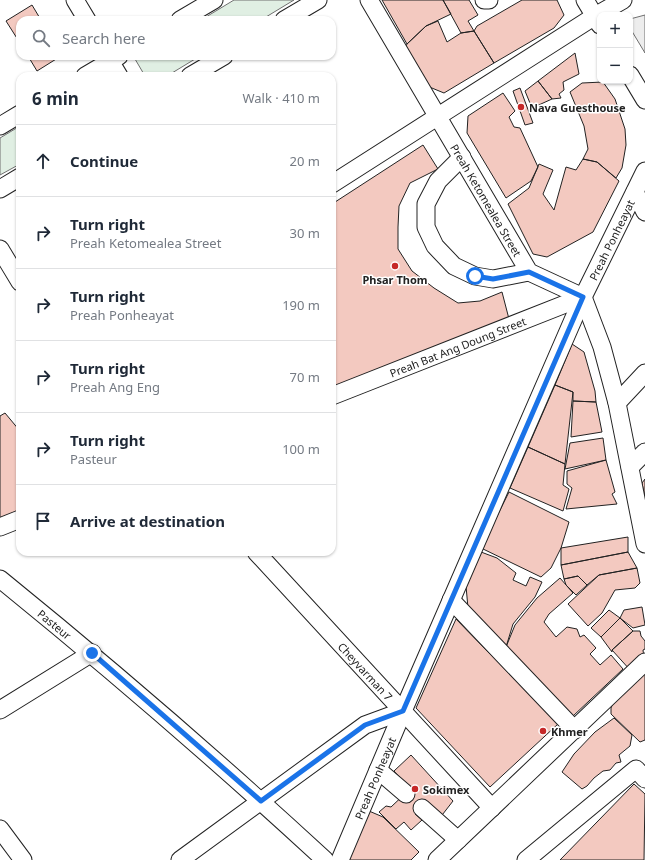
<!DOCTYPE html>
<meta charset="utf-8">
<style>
body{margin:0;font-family:"Noto Sans",sans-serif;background:#f2f2f3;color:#1f2937}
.controls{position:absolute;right:12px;top:12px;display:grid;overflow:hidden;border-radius:8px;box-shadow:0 1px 3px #0004}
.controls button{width:36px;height:36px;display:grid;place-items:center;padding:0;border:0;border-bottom:1px solid #e0e1e3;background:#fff;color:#1f2937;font:20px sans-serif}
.stop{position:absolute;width:12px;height:12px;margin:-9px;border:3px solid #1a73e8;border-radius:50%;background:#fff}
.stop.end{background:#1a73e8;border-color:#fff;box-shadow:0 1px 4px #0008}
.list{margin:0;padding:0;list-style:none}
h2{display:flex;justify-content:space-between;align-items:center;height:52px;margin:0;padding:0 16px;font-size:17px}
h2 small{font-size:13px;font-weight:400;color:#747a83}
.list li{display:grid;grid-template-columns:26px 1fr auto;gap:12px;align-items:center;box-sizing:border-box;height:72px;padding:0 16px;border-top:1px solid #e0e1e3}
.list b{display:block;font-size:15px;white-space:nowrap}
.list p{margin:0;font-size:13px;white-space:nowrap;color:#747a83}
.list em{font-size:13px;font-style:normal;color:#747a83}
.icon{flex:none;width:22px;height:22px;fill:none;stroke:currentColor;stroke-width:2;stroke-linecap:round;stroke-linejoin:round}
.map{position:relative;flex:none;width:645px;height:860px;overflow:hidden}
.search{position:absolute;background:#fff;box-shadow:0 1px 3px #0004;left:16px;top:16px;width:320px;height:44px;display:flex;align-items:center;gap:10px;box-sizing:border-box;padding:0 14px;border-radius:12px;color:#747a83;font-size:15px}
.panel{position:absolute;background:#fff;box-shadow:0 1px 3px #0004;left:16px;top:72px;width:320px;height:484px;border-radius:12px}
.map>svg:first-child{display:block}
.green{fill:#e0efe3;stroke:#6f6f6f}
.parking{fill:#ededed;stroke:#6f6f6f}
.building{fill:#f3c9c0;stroke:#222}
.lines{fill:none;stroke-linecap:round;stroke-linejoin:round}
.minor-casing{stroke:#222;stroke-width:19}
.minor{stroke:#fff;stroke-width:17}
.route{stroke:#1a73e8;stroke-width:5}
.poi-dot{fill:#c62828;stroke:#fff;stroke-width:1.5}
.labels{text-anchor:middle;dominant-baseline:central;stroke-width:3;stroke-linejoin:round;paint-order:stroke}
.poi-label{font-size:11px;font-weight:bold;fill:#222;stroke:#fff;text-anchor:start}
.street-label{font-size:11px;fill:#222;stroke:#fff}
</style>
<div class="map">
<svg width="645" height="860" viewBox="0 0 645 860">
<rect width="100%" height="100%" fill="#fff"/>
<path class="green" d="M 234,0 L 294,0 L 261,20 L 201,20 Z
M 140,56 L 200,56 L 167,76 L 145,76 L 135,59 Z
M 20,126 L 20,164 L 0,175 L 0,138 Z"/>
<path class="parking" d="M 645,15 L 645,53 L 630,28 L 630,19 Z"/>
<path class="building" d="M 382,0 L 443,0 L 451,14 L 426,26 L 407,44 Z
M 443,0 L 469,0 L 478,15 L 468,21 L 474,31 L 461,33 Z
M 522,0 L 557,0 L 564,15 L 554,28 L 494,63 L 474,31 L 477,26 Z
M 32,5 L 41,20 L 20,20 L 20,43 L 6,21 Z
M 438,21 L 447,42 L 461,33 L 474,31 L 494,63 L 444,93 L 427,86 L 405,48 L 407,44 L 426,26 Z
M 575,53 L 579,74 L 563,82 L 564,90 L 559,94 L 561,98 L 552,99 L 538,81 Z
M 28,56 L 61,56 L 37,71 Z
M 538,81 L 552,99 L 532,108 L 525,91 Z
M 603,82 L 615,99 L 625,129 L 626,145 L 622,168 L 616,178 L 597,162 L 583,159 L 588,149 L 584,126 L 570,92 L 582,83 Z
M 520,88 L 533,123 L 525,125 L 513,91 Z
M 503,93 L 515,111 L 509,117 L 514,127 L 520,128 L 538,167 L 531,181 L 506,198 L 467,133 L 468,116 Z
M 423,145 L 438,169 L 410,183 L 399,206 L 398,227 L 398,249 L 412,271 L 434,288 L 458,303 L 480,301 L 502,292 L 509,319 L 332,390 L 332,204 Z
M 583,159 L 597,162 L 619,181 L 593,232 L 547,257 L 533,254 L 508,204 L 529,188 L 539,164 L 553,170 L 543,194 L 554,210 L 566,167 L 576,170 Z
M 572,344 L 584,352 L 595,391 L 596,402 L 573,401 L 573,392 L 555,385 Z
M 555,385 L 573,392 L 565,464 L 528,447 Z
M 573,401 L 596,402 L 602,432 L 571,437 Z
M 5,413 L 20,431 L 20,514 L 0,522 L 0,416 Z
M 603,438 L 606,460 L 565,469 L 570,443 Z
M 528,447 L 565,464 L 563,485 L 569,489 L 563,511 L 510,488 Z
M 606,460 L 615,492 L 612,494 L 617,504 L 566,509 L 572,488 L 567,484 L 567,471 Z
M 645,479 L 645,498 L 642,483 Z
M 509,492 L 569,522 L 561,548 L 551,568 L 541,577 L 481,548 Z
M 628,537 L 628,552 L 561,565 L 561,548 Z
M 481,552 L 497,558 L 516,573 L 513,580 L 526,586 L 530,577 L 542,582 L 535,597 L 513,624 L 506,647 L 468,608 L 466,586 Z
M 628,552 L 637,568 L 599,575 L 587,585 L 578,576 L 564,579 L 561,565 Z
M 637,568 L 640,583 L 635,588 L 615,590 L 602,613 L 588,626 L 568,604 L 599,575 Z
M 578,576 L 587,585 L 576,595 L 566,585 L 564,579 Z
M 560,578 L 573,593 L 549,614 L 544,622 L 556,637 L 567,627 L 577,629 L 580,637 L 584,635 L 596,648 L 590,654 L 600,665 L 611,655 L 623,669 L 573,716 L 506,647 L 515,625 L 537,598 Z
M 642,607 L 645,625 L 633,628 L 620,618 L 624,610 Z
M 609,610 L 620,618 L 601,637 L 591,628 Z
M 620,618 L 633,631 L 612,650 L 612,652 L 601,637 Z
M 456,619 L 558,724 L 490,787 L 416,708 Z
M 633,631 L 640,631 L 641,636 L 645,641 L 645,649 L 643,650 L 644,659 L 631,671 L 612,650 Z
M 645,671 L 645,740 L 640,742 L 611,714 L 611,708 L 615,698 Z
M 614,718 L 632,735 L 630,746 L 619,755 L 621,762 L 616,763 L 610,770 L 603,771 L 594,778 L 587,786 L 582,789 L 562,772 L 574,754 L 595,732 Z
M 411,755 L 453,801 L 439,819 L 425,804 L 415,814 L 422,820 L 411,830 L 404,822 L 396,829 L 379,812 L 386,806 L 391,807 L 410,789 L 394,771 Z
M 634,784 L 645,794 L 644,860 L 560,860 Z
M 369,811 L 383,817 L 419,852 L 411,860 L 348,860 Z"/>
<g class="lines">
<defs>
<g id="minor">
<path d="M 75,0 L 87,20"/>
<path id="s1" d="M 369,0 L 529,272 L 583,297"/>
<path d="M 484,0 L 489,0"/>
<path d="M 585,0 L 600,25"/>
<path d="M 180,20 L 214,0"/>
<path d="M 284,20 L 318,0"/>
<path d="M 107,56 L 119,76"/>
<path d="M 630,75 L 645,100"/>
<path d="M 85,76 L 119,56"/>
<path d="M 190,76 L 224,56"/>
<path d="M 0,126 L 20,114"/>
<path d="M 462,157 L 438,181 L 426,204 L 426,227 L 435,246 L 454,266 L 475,276 L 493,279 L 529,272"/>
<path d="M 332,184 L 595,16 L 623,0"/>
<path d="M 0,189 L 20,177"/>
<path d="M 635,192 L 645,212"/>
<path d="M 0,249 L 20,282"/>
<path d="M 583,297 L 602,347 L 617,403 L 645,544"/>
<path id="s2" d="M 332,396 L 583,297"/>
<path d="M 617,403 L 645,373"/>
<path d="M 630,467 L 645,452"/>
<path d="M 0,527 L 20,519"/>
<path id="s3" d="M 256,552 L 492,808"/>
<path id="s4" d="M 0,579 C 111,669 220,763 325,860"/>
<path d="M 451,600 L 575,730"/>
<path d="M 0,710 L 92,653"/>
<path d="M 378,770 L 406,794"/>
<path d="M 422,808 L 458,840"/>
<path d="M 0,829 L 23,860"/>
<path d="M 180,860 L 365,725 L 403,711"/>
<path id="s5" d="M 340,860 L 403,711 L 583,297 L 645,171"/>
<path d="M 437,860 L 645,662"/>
<path d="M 526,860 L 636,769 L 645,779"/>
</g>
</defs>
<use href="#minor" class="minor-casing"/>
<use href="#minor" class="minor"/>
</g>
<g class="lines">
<path class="route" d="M 92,653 L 261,801 L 365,725 L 403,711 L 583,297 L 529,272 L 493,279 L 475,276"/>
</g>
<g class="poi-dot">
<circle cx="521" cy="107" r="4"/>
<circle cx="395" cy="266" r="4"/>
<circle cx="543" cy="731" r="4"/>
<circle cx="415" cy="789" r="4"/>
</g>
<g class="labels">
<g class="poi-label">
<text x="529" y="107">Nava Guesthouse</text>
<text x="395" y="279" text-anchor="middle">Phsar Thom</text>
<text x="551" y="731">Khmer</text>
<text x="423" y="789">Sokimex</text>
</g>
<g class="street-label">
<text stroke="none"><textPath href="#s1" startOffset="232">Preah Ketomealea Street</textPath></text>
<text stroke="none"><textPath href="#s5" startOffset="677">Preah Ponheayat</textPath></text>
<text stroke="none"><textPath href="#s2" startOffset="135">Preah Bat Ang Doung Street</textPath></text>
<text stroke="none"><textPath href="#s4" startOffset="71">Pasteur</textPath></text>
<text stroke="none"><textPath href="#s3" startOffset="162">Cheyvarman 7</textPath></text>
<text stroke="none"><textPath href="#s5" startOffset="89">Preah Ponheayat</textPath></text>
</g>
</g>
</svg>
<div class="controls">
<button>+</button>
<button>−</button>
</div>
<div class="stop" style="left:475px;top:276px"></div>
<div class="stop end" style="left:92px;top:653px"></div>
<div class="search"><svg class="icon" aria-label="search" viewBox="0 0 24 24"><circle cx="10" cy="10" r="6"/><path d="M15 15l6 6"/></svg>Search here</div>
<section class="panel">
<h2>6 min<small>Walk · 410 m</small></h2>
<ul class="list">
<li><svg class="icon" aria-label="ahead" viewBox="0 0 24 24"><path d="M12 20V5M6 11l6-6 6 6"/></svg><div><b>Continue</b></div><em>20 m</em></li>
<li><svg class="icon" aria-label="right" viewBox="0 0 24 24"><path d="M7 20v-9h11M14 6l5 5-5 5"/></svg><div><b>Turn right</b><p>Preah Ketomealea Street</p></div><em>30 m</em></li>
<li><svg class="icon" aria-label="right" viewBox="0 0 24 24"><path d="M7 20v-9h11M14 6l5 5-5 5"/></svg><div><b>Turn right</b><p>Preah Ponheayat</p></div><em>190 m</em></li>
<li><svg class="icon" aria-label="right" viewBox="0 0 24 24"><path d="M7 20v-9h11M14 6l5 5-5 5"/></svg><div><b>Turn right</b><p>Preah Ang Eng</p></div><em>70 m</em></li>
<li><svg class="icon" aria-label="right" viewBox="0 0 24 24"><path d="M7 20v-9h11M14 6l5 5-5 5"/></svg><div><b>Turn right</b><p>Pasteur</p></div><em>100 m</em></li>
<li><svg class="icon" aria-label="arrive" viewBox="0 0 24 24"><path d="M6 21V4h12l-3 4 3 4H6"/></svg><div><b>Arrive at destination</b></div></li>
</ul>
</section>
</div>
